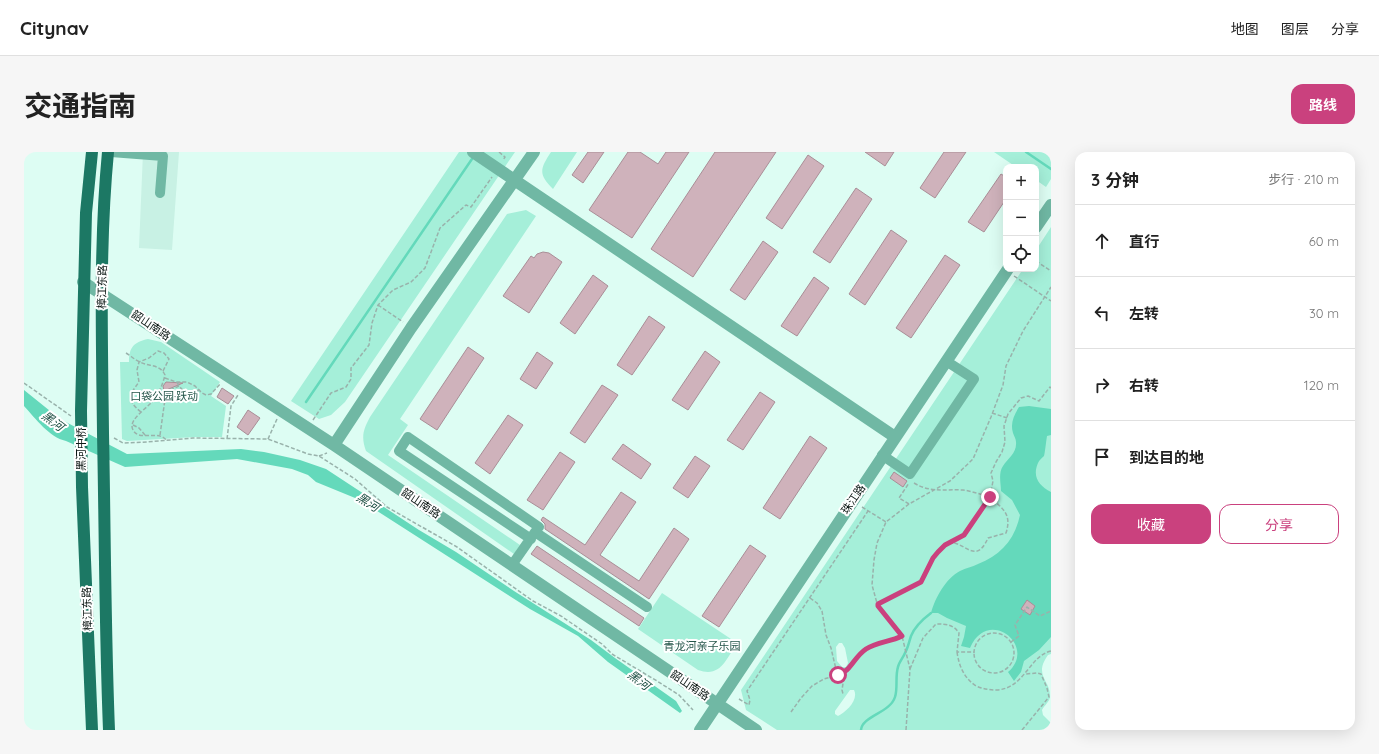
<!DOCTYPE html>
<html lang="zh">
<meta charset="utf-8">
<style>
body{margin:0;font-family:Quicksand,"Noto Sans SC",sans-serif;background:#f6f6f6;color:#222}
.controls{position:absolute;right:12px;top:12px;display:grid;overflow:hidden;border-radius:8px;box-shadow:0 4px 16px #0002}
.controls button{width:36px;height:36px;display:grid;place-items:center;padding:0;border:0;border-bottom:1px solid #e0e0e0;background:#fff;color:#222;font:20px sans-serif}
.stop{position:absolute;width:12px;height:12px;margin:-9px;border:3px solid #ca417e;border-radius:50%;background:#fff}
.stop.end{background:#ca417e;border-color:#fff;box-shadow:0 1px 4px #0008}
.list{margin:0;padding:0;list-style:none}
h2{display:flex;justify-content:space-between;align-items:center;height:52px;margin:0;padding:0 16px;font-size:17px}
h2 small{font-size:13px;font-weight:400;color:#767676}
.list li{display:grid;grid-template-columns:26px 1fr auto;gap:12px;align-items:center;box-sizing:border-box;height:72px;padding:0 16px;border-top:1px solid #e0e0e0}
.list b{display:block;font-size:15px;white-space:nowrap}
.list em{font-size:13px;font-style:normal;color:#767676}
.actions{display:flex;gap:8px;padding:12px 16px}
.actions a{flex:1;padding:9px 0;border:1px solid #ca417e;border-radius:12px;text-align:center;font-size:14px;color:#ca417e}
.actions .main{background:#ca417e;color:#fff}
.icon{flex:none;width:22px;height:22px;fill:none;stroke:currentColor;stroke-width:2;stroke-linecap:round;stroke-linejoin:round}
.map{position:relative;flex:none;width:1027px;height:578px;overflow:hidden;border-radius:12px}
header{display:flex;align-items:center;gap:24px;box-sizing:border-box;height:56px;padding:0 20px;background:#fff;border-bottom:1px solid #e0e0e0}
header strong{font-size:19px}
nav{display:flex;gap:22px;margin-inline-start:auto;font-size:14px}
.intro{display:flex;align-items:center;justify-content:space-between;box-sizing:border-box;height:96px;padding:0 24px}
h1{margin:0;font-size:28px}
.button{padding:10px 18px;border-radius:12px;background:#ca417e;color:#fff;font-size:14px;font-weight:700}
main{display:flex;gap:24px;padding:0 24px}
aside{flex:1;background:#fff;border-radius:12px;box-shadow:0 4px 16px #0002}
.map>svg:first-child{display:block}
.built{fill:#c8f1e4}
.green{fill:#a5efd9;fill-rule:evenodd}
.water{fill:#64d9bb}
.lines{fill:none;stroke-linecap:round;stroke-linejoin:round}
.stream{stroke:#64d9bb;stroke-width:2.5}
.building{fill:#cfb2bb;stroke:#a98d96}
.path{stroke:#99b2ab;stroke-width:1.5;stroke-dasharray:4 2;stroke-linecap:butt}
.minor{stroke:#70b8a4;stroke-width:10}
.tertiary{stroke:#70b8a4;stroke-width:12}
.primary{stroke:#1c7864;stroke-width:12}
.route{stroke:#ca417e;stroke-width:5}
.labels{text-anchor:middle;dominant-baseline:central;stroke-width:4;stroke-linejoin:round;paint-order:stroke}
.street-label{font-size:11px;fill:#0d1815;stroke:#fff}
.park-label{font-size:11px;fill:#25564a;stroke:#fff}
.water-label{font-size:12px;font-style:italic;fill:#1b4d41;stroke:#fff}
</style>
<header>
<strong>Citynav</strong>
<nav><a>地图</a><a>图层</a><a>分享</a></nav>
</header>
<div class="intro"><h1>交通指南</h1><a class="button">路线</a></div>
<main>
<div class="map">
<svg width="1027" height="578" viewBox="0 0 1027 578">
<rect width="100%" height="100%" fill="#ddfdf3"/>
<path class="built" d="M 119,0 L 155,0 L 148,98 L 115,96 Z"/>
<path class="green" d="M 435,0 L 491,0 L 321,250 L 307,263 L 295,267 L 267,249 Z
M 527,0 L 553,0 L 529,37 C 514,22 516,17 527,0 Z
M 970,0 L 1027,0 L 1027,27 L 1022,35 L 1012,28 L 1012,15 L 992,15 Z
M 502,58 L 512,64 L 376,267 L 384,273 L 364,303 L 496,393 L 490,402 L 342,299 C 337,285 339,278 346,265 L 483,62 Z
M 1027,75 L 1027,502 L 1024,503 C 1009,524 1027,528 1026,545 C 1026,549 1020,554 1018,558 L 1019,563 L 1027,571 L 1027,578 L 753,578 L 722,558 L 717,538 L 999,117 L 1012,117 L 1012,98 ZM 815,491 L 818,491 L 821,496 L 824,511 L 822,515 L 818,515 L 813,509 L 812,495 ZM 826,538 L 830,538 C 835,548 822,560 814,564 L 811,562 L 811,559 Z
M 124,187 L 137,190 L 196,230 L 187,244 L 202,254 L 198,285 L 171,285 L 103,289 L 98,287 L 96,210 L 105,210 C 105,195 110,190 124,187 Z
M 638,441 L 713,491 C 702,507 697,526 674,518 L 614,477 Z"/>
<path class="water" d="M 0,238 L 36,267 L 103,302 L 217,297 L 240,300 L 276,308 L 302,317 L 395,378 L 432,400 L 490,439 L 567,488 L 591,506 L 652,549 L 658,559 L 656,561 L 584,510 L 554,484 L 506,457 L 336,348 L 292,330 L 284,323 L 268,317 L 213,307 L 101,315 L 42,289 C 25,285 12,267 0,254 Z
M 1005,254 L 1027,257 L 1027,283 L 1023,284 C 1022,290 1021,300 1020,304 C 1018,306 1015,308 1014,311 C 1008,325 1015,334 1027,340 L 1027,485 L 1015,498 L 1000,509 L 997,520 L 990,529 L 984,520 C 1014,494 964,454 946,496 L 937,494 L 940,485 L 942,474 L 923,466 L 914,461 L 907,461 C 911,446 922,426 936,419 C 942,416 948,415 954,412 C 977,403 991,387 996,363 L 988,348 L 977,339 C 977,332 974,321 979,314 C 984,306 993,301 992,290 C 992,287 990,284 989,281 C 986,271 990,263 995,255 Z"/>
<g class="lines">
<path class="stream" d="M 1002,0 L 1027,17
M 282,250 L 450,4
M 837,578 C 838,564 866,561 871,545 C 874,536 871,524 874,515 C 875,510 879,506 881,501 C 884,496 885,490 887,484 C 891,474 899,467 907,461"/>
</g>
<path class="building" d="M 564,0 L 580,0 L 559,31 L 548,23 Z
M 604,0 L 616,0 L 634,12 L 642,0 L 665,0 L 608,86 L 565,58 Z
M 691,0 L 752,0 L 669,125 L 627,97 Z
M 841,0 L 870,0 L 861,14 Z
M 920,0 L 942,0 L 911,46 L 896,36 Z
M 784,3 L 800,14 L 758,77 L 742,66 Z
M 977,22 L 982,25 L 982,47 L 960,80 L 944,70 Z
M 832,36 L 848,47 L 806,111 L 789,100 Z
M 867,78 L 883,89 L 841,153 L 825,142 Z
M 739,89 L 754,100 L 721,148 L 706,138 Z
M 519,100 L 525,101 L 538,110 L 505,161 L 479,144 L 507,104 L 510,106 L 513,102 Z
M 921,103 L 936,113 L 887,186 L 872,176 Z
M 569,123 L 584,134 L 551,182 L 536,171 Z
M 790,125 L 805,136 L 773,184 L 757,174 Z
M 625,164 L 641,175 L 608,223 L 593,213 Z
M 444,195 L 460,206 L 413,278 L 396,267 Z
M 681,199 L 696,210 L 664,258 L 648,248 Z
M 513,200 L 529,211 L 512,237 L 496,227 Z
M 142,230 L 159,231 L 140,239 L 139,234 Z
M 578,233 L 594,243 L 561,291 L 546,281 Z
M 198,236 L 210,244 L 204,252 L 193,245 Z
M 736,240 L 751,250 L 719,298 L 703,288 Z
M 224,258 L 236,266 L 224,283 L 213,275 Z
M 484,263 L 499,273 L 466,322 L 451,311 Z
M 786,284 L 803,296 L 756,367 L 739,356 Z
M 599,292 L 627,312 L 617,327 L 588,307 Z
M 536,300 L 551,310 L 519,358 L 503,348 Z
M 671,304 L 686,314 L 664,346 L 649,336 Z
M 870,320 L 883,329 L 879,335 L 866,326 Z
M 597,340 L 612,350 L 576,403 L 615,429 L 650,376 L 665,387 L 625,447 L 521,377 L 521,372 L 517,368 L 519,365 L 561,393 Z
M 726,393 L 742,404 L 695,475 L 678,464 Z
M 513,394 L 620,466 L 615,474 L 507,402 Z
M 1003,448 L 1011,454 L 1006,463 L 997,457 Z"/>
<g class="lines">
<path class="path" d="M 475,0 L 481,5 L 479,8
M 1012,109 L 1027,119
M 990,124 L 1027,149
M 354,153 L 379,170
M 102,201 C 107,204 111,208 116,210 C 126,215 136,212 141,223 C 139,231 136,239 131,246 C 126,255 103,267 109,278 C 115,290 135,277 143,289
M 141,226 L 152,230 L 163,230 L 171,234 L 178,241 L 182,243 L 187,242 L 197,231
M 153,230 C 159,242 164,241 176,238
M 0,231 L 47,264
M 134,242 L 142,240
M 117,260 C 103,249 105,243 115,230 L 113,218 L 115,210 L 125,206 L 134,199 L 140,201 L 145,207 L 139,219
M 968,261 L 983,266
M 289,268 L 307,241 L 322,235 L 327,227 L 327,216 L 345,193 L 348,171 L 354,153 L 369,138 L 387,130 L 401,116 L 416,76 L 442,53 L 447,55 L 468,25
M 109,273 L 115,276 L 121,283
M 136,283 L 142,240 L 155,234
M 90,286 L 99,291 L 123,290 L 169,286 L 244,287 L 284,302 L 295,304 L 331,327 L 363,355 L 433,395 L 509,449 L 537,464 L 578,492 L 588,502 L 633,529 L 655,543 L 669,558
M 203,287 L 207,254 L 214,243
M 244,287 L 253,267
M 295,304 L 303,301
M 890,331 C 906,341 921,337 939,338 C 948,339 958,343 966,345 L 969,329 L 967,321 L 972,310 L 978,300 L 981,290 L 980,274 L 984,262 L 997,246 L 1004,244 L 1015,249 L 1026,235 L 1027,236
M 885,352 L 875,346 L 885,331
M 838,355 L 862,370
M 786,446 L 793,451 L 798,459 L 802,483 L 807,496 L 810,509 L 812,517 L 820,525 L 818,538 L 819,542
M 854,451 C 866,446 886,438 896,431 C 906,423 907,399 924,392 C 938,385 951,416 964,386 L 982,381 C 988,362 979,357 966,345 L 940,383 L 926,391
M950 501a20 20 0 1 1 40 0a20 20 0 1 1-40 0Z
M 987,490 L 995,484 L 991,473 L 1003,455 L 1016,464 L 1027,459
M 933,500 C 935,514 940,526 952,534 C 959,537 966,538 973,538 C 1001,536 1005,504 1027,499
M 886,517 L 899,486 L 912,472 C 922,472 929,472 935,481 L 933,500 L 950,500
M 715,547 L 725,553 L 726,548 L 723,539 L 844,359
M 767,560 L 777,546 L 788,534 L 800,527 L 820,521 L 841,498 L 853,492 L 867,489 L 878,484
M 882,578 L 886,517 L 878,484 L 854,455 L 848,433 L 850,408 L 853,391 L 862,370 L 885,352 L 926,329 L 949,307 L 967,265 L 979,233 L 982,214 L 999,179 L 1027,135
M 998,578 L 1025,545 L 1023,536 L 1017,522 L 1013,521 L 1002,522"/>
<path class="minor" d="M 87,0 L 139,4 L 136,41
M 858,303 L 886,322 L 950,227 L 922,209
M 507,387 L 375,299 L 384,285 L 515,375 L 511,380
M 488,413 L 511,380 L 623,455"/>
<path class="tertiary" d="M 449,0 L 871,285
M 1012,75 L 1027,53
M 59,130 L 310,293 L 732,578
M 310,293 L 387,176 L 510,0
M 676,578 L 984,117"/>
<path class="primary" d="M 84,0 C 75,94 78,187 79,281 C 81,380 81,479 85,578
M 68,578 L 58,335 L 57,259 L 62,61 L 68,0"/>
</g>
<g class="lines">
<path class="route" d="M 814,523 C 827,519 830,505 842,497 C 853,490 866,490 878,484 L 854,454 L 854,452 L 897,430 L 909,406 L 914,400 L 921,393 L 940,383 L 966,345"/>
</g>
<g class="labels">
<g class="street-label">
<text transform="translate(78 135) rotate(-89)">樟江东路</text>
<text transform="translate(127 173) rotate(34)">韶山南路</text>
<text transform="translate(57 297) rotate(-90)">黑河中桥</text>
<text transform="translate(829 347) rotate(-56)">珠江路</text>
<text transform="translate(397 351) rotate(34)">韶山南路</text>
<text transform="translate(63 457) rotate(-92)">樟江东路</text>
<text transform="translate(666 533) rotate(34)">韶山南路</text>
</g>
<g class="park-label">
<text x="140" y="244">口袋公园·跃动</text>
<text x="678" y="494">青龙河亲子乐园</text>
</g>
<g class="water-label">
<text transform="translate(29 269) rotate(37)">黑河</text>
<text transform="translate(344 350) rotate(32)">黑河</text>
<text transform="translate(615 528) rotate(37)">黑河</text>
</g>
</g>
</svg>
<div class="controls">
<button>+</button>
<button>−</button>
<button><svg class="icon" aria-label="locate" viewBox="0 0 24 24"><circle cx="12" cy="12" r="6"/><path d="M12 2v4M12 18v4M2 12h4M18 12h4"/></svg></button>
</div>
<div class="stop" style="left:814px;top:523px"></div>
<div class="stop end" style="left:966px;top:345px"></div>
</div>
<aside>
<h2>3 分钟<small>步行 · 210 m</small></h2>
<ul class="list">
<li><svg class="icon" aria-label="ahead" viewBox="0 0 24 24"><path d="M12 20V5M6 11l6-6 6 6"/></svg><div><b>直行</b></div><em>60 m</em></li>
<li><svg class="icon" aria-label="left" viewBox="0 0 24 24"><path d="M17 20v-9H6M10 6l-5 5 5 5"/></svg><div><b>左转</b></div><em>30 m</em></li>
<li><svg class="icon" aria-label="right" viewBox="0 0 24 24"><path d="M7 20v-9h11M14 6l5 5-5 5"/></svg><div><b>右转</b></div><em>120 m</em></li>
<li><svg class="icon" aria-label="arrive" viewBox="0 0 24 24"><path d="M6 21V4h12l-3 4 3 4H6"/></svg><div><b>到达目的地</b></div></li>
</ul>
<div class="actions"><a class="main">收藏</a><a>分享</a></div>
</aside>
</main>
